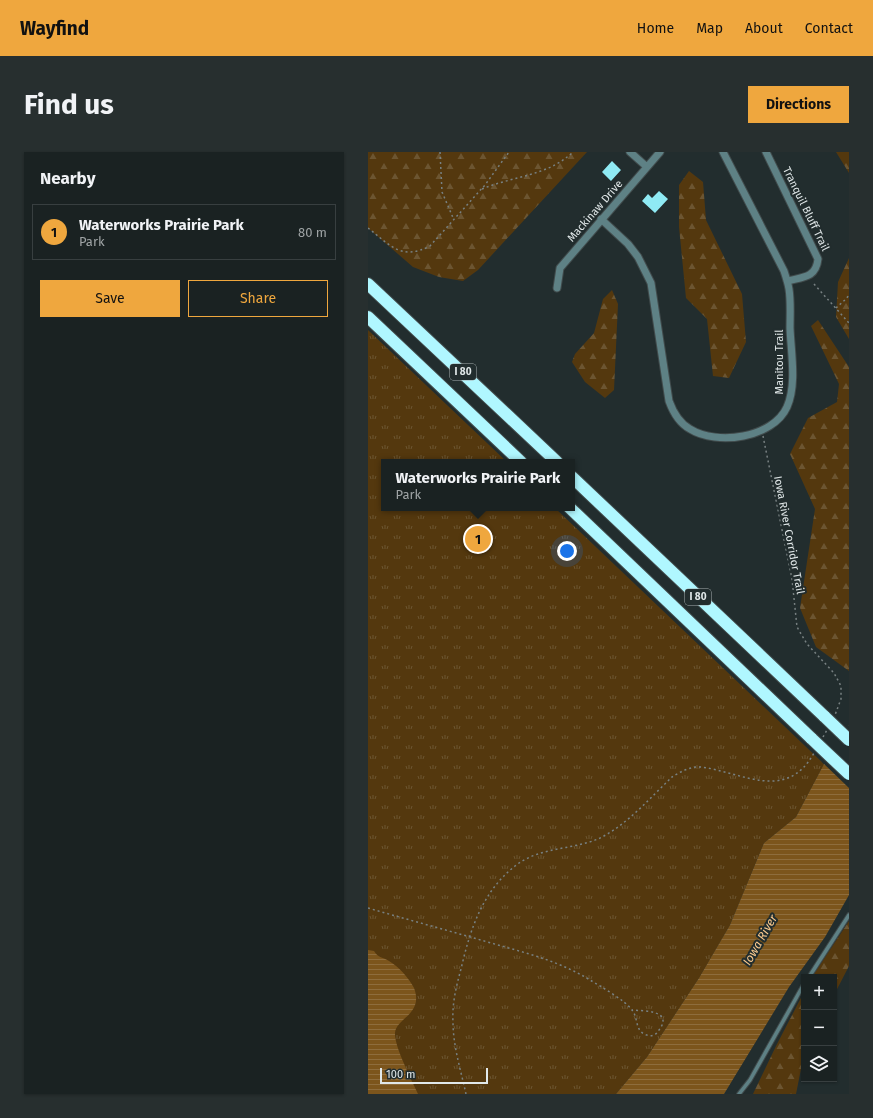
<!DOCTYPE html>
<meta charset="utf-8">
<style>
body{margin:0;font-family:"Fira Sans",sans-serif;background:#272f2f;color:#f1f3f6}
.controls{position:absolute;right:12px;bottom:12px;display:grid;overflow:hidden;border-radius:0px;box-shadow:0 1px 3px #0004}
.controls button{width:36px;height:36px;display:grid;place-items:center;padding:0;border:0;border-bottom:1px solid #383f40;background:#1a2222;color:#f1f3f6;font:20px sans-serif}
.scale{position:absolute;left:12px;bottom:10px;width:108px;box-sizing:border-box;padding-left:4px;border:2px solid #e1e8e9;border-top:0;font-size:11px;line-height:14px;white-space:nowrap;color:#e1e8e9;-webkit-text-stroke:3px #222d2e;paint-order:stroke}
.you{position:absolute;left:199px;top:399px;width:14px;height:14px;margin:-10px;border:3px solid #fff;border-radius:50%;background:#1a73e8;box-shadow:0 0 0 6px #1a73e833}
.badge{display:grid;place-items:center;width:26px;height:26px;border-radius:50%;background:#efa73e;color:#111;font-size:13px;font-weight:700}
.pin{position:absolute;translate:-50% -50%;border:2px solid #fff;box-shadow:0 1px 4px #0006}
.popup{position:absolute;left:13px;top:307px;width:194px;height:52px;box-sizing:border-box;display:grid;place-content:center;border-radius:0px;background:#1a2222;filter:drop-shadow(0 1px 3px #0005);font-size:13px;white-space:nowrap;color:#9fa4a5}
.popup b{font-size:15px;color:#f1f3f6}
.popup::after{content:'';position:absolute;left:50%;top:100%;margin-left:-8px;border:8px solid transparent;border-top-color:#1a2222}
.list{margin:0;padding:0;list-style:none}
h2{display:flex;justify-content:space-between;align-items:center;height:52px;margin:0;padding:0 16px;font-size:17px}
h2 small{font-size:13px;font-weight:400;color:#9fa4a5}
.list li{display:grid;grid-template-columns:26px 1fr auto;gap:12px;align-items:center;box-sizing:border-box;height:56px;margin:0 8px 8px;padding:0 8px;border:1px solid #383f40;border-radius:0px}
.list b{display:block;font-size:15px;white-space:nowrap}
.list p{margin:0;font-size:13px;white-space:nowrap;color:#9fa4a5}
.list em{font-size:13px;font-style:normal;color:#9fa4a5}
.actions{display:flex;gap:8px;padding:12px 16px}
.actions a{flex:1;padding:9px 0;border:1px solid #efa73e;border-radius:0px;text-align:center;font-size:14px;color:#efa73e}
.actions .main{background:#efa73e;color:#111}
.icon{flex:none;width:22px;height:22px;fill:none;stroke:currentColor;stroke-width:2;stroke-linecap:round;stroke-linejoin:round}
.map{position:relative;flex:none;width:481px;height:942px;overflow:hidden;border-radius:0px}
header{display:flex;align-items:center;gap:24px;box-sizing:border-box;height:56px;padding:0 20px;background:#efa73e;color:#111}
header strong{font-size:19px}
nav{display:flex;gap:22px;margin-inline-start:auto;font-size:14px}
.intro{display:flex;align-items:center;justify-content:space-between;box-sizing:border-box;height:96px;padding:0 24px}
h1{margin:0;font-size:28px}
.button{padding:10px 18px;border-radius:0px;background:#efa73e;color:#111;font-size:14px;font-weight:700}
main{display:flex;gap:24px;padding:0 24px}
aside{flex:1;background:#1a2222;border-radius:0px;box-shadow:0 1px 3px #0004}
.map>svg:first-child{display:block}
.forest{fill:url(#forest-firs)}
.park{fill:url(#park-tufts)}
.water{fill:url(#water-rules)}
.pier{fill:#222d2e}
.building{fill:#8feaf4}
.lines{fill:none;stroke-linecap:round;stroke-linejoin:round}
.service-casing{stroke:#414b4c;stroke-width:5.5}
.minor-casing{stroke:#414b4c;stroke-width:9}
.motorway-casing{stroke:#414b4c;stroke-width:14}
.path{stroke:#788182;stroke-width:1.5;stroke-dasharray:2 3;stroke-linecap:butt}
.service{stroke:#5e8185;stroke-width:3.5}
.minor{stroke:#5e8185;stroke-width:7}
.motorway{stroke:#b0f7ff;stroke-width:12}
.motorway-bridge-casing{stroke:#414b4c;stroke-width:14;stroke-linecap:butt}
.motorway-bridge{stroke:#b0f7ff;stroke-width:12}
.labels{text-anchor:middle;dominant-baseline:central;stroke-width:4;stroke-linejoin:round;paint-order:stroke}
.shield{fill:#222d2e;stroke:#a8b0b1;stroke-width:1}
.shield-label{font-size:10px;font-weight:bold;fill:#e1e8e9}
.street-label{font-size:11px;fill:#e1e8e9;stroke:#222d2e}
.water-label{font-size:12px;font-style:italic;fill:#fccb8f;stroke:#222d2e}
</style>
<header>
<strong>Wayfind</strong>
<nav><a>Home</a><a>Map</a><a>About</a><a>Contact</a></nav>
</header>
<div class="intro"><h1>Find us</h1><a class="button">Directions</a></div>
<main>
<aside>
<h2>Nearby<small></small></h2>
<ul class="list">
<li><span class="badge">1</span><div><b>Waterworks Prairie Park</b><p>Park</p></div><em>80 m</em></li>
</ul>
<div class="actions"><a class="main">Save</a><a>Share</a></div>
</aside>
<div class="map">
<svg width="481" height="942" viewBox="0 0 481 942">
<defs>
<pattern id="forest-firs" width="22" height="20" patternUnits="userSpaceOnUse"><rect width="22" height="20" fill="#54380e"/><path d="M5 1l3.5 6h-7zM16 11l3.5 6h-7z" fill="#6c5531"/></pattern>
<pattern id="park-tufts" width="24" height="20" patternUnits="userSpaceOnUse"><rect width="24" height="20" fill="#54380e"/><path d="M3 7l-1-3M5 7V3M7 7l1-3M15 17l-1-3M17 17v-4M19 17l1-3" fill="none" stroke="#6c5531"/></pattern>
<pattern id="water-rules" width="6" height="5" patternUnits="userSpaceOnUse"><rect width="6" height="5" fill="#7c551c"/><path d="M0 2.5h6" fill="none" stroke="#8e6d3d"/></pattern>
</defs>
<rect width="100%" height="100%" fill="#222d2e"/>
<path class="forest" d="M 0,0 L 219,0 L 110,118 L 95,129 L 71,125 L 45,115 L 0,76 Z
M 468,0 L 481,0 L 481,21 Z
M 321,19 L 335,30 L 338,68 L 374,142 L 378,190 L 361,226 L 345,224 L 339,167 L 318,146 L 311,75 L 311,33 Z
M 481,106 L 481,187 L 468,165 L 470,130 Z
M 244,138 L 250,152 L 246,238 L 237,246 L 217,230 L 204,210 L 207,202 L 226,181 L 235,147 Z
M 450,168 L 481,215 L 481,519 L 448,495 L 432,456 L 447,357 L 422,302 L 440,266 L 469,250 L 471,232 L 443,174 Z
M 481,769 L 481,814 L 466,843 L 466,825 L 444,825 Z
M 436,840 L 436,902 L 428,942 L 385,942 L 408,894 Z"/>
<path class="park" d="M 0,178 L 139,310 L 16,310 L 16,356 L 187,356 L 456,612 L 428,665 L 396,691 L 362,773 L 331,826 L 279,905 L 248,942 L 0,942 Z"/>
<path class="water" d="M 481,573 L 481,743 L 457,785 L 421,835 L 356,942 L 248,942 L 279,905 L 331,826 L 362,773 L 396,691 L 428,665 L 456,612 Z
M 0,798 L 6,799 C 10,806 15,805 21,809 C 31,815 41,826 46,836 C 56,862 28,866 27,881 C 26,894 44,929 50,942 L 0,942 Z"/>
<path class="pier" d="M 479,572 L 481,574 L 481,636 L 454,610 Z"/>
<path class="building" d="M 244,9 L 253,18 L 243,29 L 234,20 Z
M 291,39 L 300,47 L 287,61 L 274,49 L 280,42 L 284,46 Z"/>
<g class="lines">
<defs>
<path id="service" d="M 441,825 L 481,763
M 371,942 L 382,928 L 436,832"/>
<path id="minor" d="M 262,0 L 279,15
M 398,0 L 450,107 C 448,126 435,125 419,129
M 233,67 L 260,92 L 270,105 L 283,131 L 301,249 C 305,260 311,271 322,277 C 349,294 405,286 419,255 C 429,232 423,201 422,176 C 422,163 423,150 421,137 C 420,131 418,125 416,119 L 355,0
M 189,136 L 192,116 L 292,0"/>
<path id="motorway" d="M 0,132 L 189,310
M 0,165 L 153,310
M 204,325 L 457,565
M 202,356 L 444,587"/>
</defs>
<use href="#service" class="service-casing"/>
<use href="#minor" class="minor-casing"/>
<use href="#motorway" class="motorway-casing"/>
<path class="path" d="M 72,0 L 74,40 L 86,68
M 114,37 C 145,24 180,24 205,0
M 0,76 C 22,93 33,109 62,94 L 117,33 L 141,0
M 446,132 L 481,171
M 468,156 L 478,147 L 481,143
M 395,284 L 424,427 L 429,475 L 439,492 L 466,521 L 473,534 L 473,547 L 467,563
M 455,585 L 459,578
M 0,756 C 41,768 82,779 123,791 C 158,801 191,809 222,828 C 232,834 258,849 264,858 C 270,865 267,877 276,882 C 282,885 288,884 291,878 C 306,858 275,859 264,858
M 98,942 C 93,919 85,894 85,870 C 84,852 88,835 93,817 C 102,778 114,740 147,714 C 171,695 203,698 230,687 C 258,674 282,646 304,625 C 312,620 323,614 333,615 C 374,620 418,651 446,601"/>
<use href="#service" class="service"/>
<use href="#minor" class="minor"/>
<use href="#motorway" class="motorway"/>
<defs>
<path id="motorway-bridge" d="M 457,565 L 481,588
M 444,587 L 481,622"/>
</defs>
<use href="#motorway-bridge" class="motorway-bridge-casing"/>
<use href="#motorway-bridge" class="motorway-bridge"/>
</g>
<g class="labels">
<g class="shield">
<rect x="82" y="212" width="26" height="16" rx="3"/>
<rect x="317" y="437" width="26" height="16" rx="3"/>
</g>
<g class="shield-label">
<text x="95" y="220">I 80</text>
<text x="330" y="445">I 80</text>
</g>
<g class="street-label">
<text transform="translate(438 57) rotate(64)">Tranquil Bluff Trail</text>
<text transform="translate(227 59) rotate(-49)">Mackinaw Drive</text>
<text transform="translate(411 210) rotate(-90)">Manitou Trail</text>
<text transform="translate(421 383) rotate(79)">Iowa River Corridor Trail</text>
</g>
<g class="water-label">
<text transform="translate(392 788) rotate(-60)">Iowa River</text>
</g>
</g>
</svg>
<div class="controls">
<button>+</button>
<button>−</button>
<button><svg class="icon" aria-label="layers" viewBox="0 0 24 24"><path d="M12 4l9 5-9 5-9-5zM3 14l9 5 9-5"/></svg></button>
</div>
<div class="scale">100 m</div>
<div class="you"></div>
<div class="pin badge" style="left:110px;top:387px">1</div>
<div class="popup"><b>Waterworks Prairie Park</b>Park</div>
</div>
</main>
